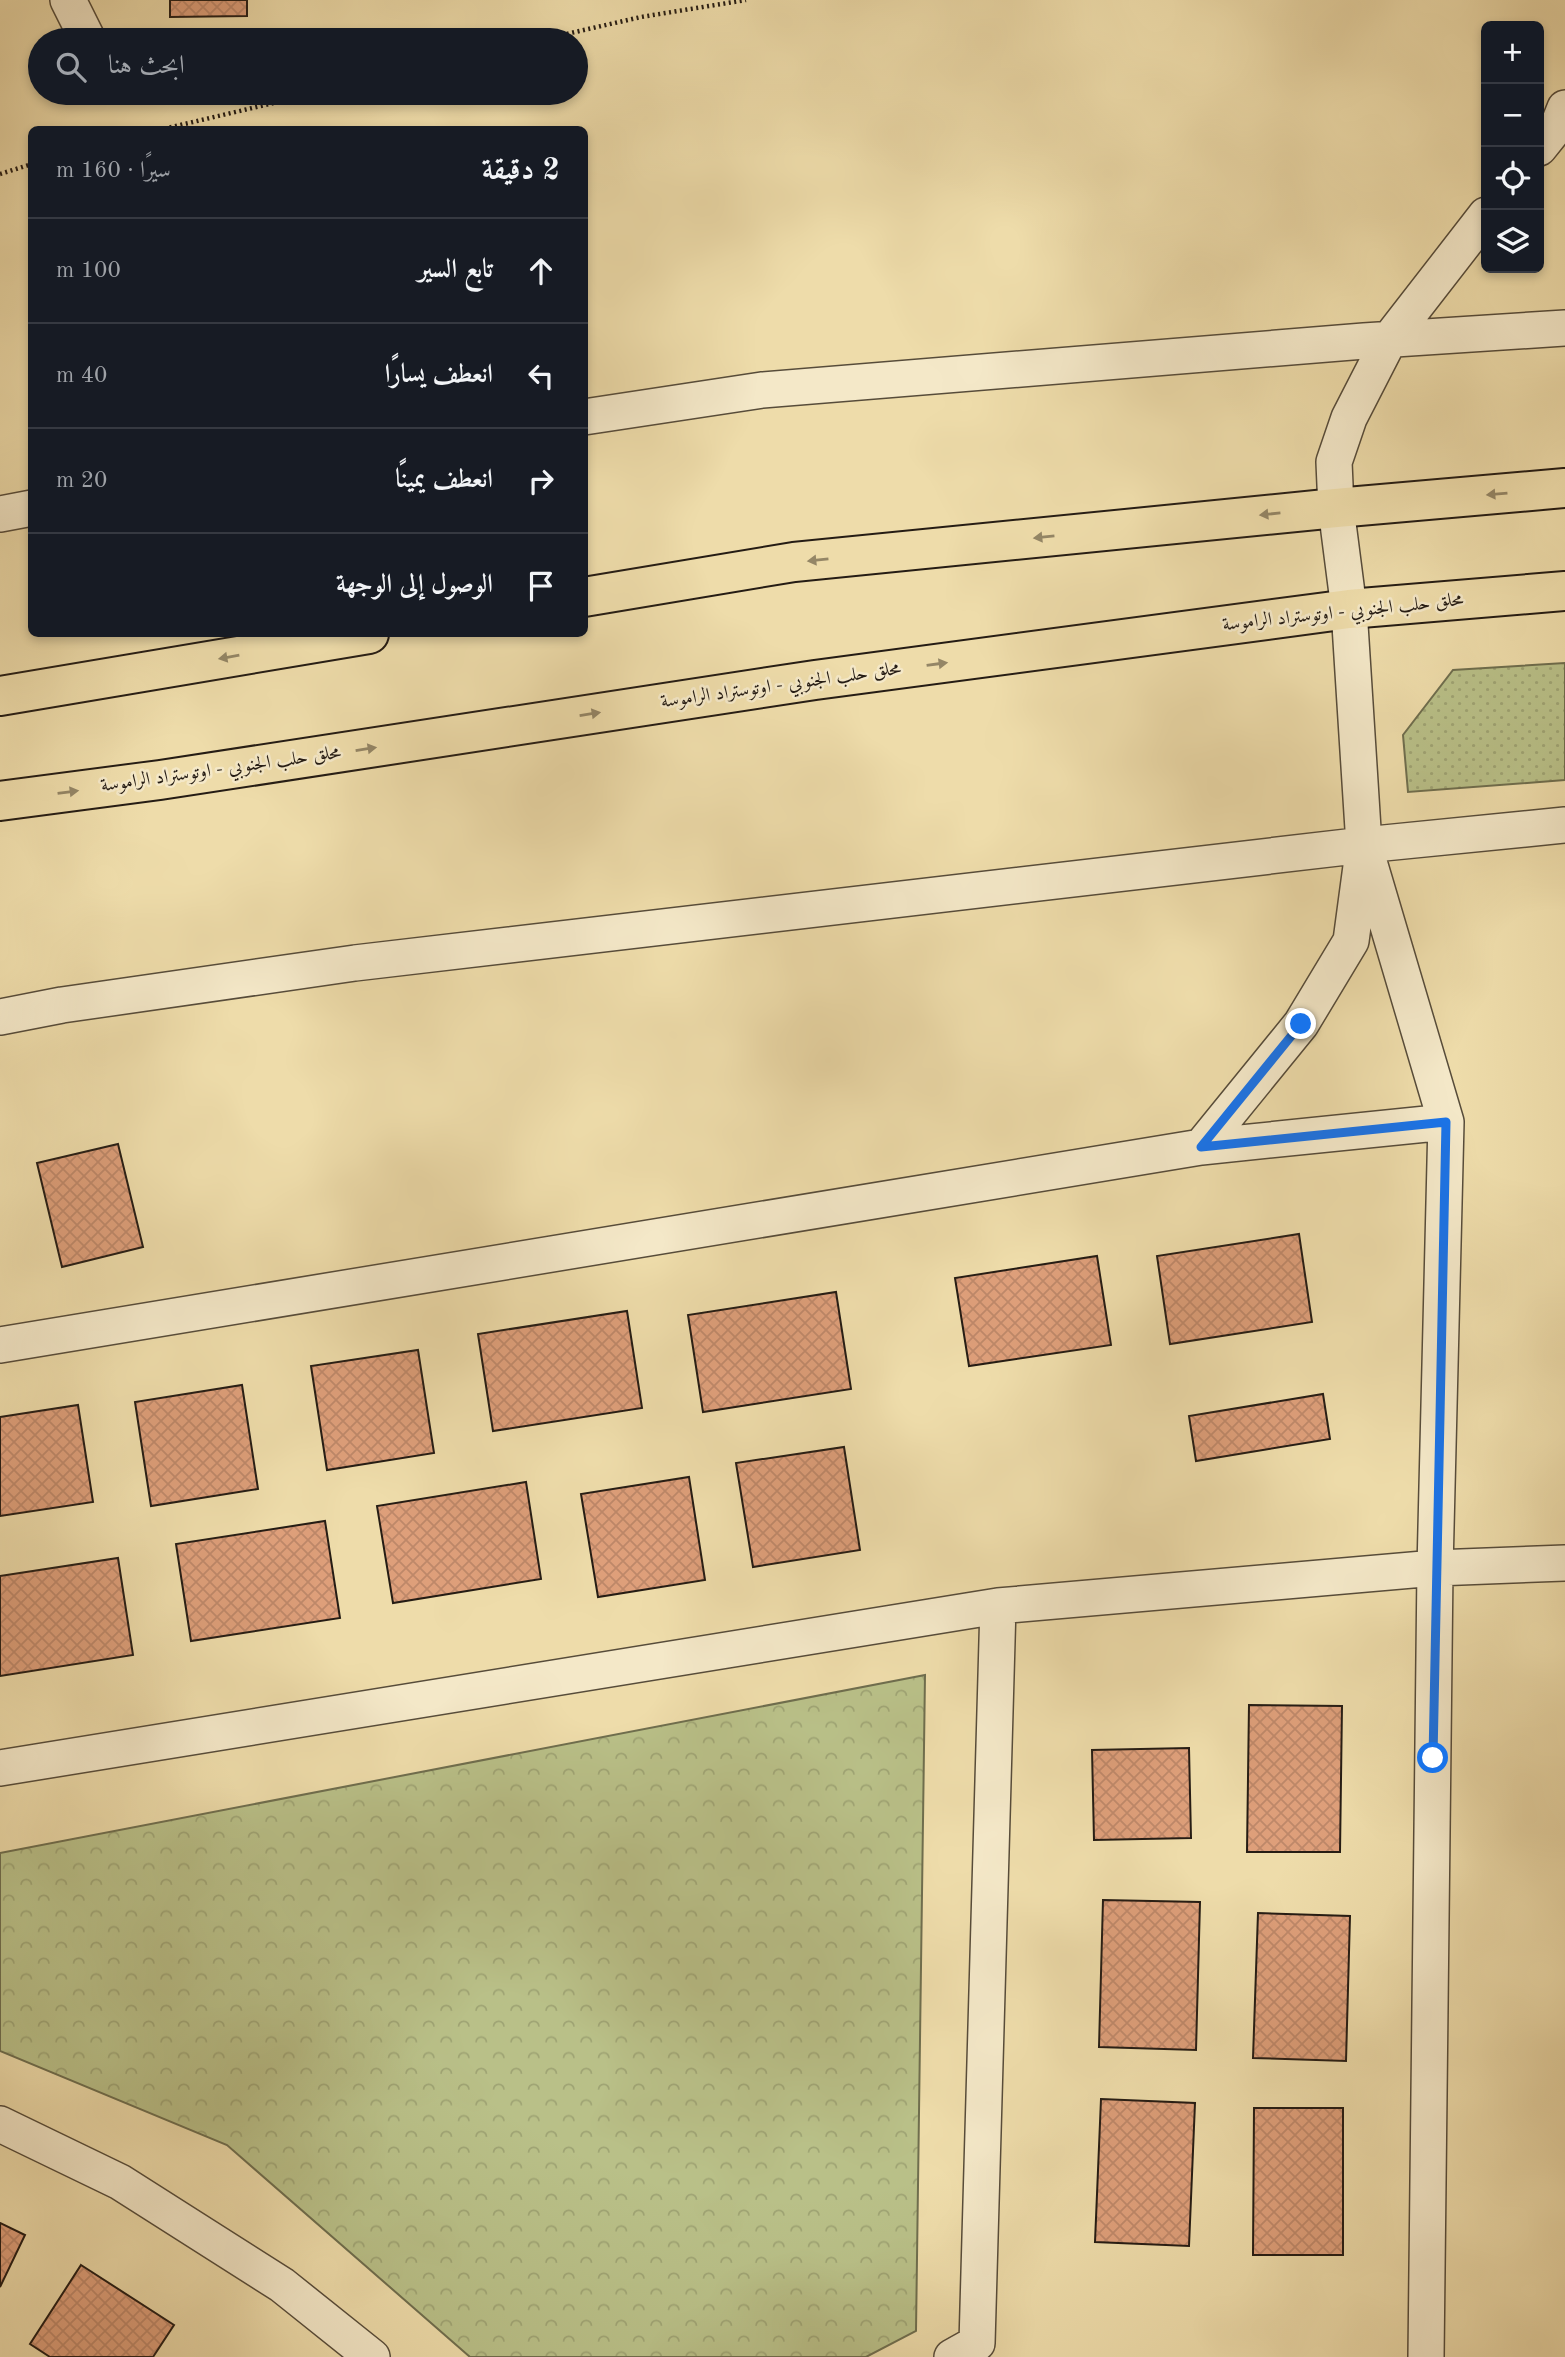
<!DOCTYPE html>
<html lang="ar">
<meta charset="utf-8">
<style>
body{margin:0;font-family:"Old Standard TT",Amiri,serif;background:#20242c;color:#f1f3f6;direction:rtl}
.controls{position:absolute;right:21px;top:21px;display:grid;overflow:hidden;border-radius:10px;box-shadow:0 4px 10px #0003}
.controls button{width:63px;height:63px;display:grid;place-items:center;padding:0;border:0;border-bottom:2px solid #363941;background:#171b24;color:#f1f3f6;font:35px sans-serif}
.stop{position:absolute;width:21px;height:21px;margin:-16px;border:5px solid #1a73e8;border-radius:50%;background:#fff}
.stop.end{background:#1a73e8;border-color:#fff;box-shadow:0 2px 7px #0008}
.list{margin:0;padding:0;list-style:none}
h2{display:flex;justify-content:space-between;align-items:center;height:91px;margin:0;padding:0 28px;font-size:30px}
h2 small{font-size:23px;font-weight:400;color:#9ea1a6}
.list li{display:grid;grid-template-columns:46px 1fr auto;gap:21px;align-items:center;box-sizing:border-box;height:105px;padding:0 28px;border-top:2px solid #363941}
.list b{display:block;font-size:26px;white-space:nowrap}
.list em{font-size:23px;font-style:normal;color:#9ea1a6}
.icon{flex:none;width:38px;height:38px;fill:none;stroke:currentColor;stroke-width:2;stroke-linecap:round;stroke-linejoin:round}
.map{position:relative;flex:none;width:1565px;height:2357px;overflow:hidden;direction:ltr}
.search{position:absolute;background:#171b24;box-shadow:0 4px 10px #0003;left:28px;top:28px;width:560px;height:77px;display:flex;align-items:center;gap:18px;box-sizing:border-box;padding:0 24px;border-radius:38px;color:#9ea1a6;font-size:26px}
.panel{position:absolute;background:#171b24;box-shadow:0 4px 10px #0003;left:28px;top:126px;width:560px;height:511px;border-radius:10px;direction:rtl}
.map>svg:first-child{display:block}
.grass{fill:url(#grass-dots);stroke:#6f6e4e;stroke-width:2}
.park{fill:url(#park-crowns);stroke:#6f6e4e;stroke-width:2}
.building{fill:url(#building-cross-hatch);stroke:#251c14;stroke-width:2}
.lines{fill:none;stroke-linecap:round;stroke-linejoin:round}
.street-casing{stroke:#574c3a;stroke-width:38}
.highway-casing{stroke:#251c14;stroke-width:42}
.path{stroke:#251c14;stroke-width:4.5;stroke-dasharray:2 3.5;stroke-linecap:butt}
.street{stroke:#f4e8c8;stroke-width:35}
.highway{stroke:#eedcaa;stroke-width:38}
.oneway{fill:#948666}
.route{stroke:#1a73e8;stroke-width:9}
.labels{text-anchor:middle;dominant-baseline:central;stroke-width:5;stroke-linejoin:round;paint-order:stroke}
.street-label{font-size:19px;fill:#251c14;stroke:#f4e8c8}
</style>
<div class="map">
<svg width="1565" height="2357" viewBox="0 0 1565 2357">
<defs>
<pattern id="grass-dots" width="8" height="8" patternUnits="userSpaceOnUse" patternTransform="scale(1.75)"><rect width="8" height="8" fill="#b9c088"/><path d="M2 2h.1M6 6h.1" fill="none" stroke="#9fa474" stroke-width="1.8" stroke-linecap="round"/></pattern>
<pattern id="park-crowns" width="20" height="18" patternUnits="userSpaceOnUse" patternTransform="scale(1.75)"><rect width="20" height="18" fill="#b9c088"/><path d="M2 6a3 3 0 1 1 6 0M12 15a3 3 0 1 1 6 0" fill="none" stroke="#9fa474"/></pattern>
<pattern id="building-cross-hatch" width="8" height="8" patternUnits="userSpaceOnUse" patternTransform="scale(1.75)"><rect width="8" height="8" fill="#de9f7a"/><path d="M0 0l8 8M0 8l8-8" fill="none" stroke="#be8869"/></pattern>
</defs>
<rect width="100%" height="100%" fill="#eedcaa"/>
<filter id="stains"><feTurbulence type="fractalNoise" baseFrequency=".00286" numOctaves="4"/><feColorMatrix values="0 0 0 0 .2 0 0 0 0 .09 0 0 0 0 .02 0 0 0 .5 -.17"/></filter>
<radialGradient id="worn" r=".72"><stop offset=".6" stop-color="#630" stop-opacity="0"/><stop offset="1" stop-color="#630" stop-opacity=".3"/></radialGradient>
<path class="grass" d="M 1565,663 L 1565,780 L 1408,792 L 1403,735 L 1453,670 Z"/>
<path class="park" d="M 925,1675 L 916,2331 L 866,2357 L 470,2357 L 227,2145 L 0,2051 L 0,1853 Z"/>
<path class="building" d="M 170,0 L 247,0 L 247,16 L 170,17 Z
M 118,1144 L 143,1247 L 62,1267 L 37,1163 Z
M 1299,1234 L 1312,1322 L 1170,1344 L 1157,1256 Z
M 1097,1256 L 1111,1345 L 969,1366 L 955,1278 Z
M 836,1292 L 851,1389 L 703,1412 L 688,1315 Z
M 627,1311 L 642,1408 L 493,1431 L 478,1334 Z
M 418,1350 L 434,1453 L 327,1470 L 311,1366 Z
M 242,1385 L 258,1489 L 151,1506 L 135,1402 Z
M 1323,1394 L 1330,1439 L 1196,1461 L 1189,1416 Z
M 78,1405 L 93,1502 L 0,1516 L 0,1417 Z
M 844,1447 L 860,1550 L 753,1567 L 736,1463 Z
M 689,1477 L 705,1580 L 598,1597 L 581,1494 Z
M 526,1482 L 541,1579 L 393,1603 L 377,1506 Z
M 325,1521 L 340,1618 L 191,1641 L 176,1544 Z
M 118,1558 L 133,1655 L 0,1676 L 0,1576 Z
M 1249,1705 L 1342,1706 L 1340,1852 L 1247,1852 Z
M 1189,1748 L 1191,1838 L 1094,1840 L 1092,1750 Z
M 1103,1900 L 1200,1902 L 1196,2050 L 1099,2047 Z
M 1258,1913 L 1350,1916 L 1346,2061 L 1253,2058 Z
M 1101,2099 L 1195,2103 L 1189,2246 L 1095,2242 Z
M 1254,2108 L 1343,2108 L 1343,2255 L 1253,2255 Z
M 0,2223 L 25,2235 L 0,2287 Z
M 81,2265 L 174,2325 L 153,2357 L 50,2357 L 30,2344 Z"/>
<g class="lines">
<defs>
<path id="street" d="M 68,0 L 88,40
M 1539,148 L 1559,123 L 1565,108
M 584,417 L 762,390 L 1364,341 L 1565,328
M 0,514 L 32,508
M 0,1017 L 62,1005 L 355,963 L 1364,845 L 1565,825
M 1201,1147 L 1301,1024 L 1351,941 L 1362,859
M 0,1345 L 1201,1147 L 1446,1122
M 0,1768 L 998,1606 L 1435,1568 L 1565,1563
M 0,2124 L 120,2182 L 282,2285 L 372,2357
M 952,2357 L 977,2343 L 998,1606
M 1426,2357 L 1435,1568 L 1446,1122 L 1364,845 L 1349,609 L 1336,508 L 1334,462 L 1349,418 L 1389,340 L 1486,215"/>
<path id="highway" d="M 584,597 L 794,562 L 1336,508 L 1565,488
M 0,696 L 369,634
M 0,801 L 160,780 L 815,680 L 1349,609 L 1565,591"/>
</defs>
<use href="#street" class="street-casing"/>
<use href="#highway" class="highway-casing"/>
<path class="path" d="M 540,40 L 641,17 L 746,0
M 159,130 L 316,93
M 0,174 L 32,164"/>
<use href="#street" class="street"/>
<use href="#highway" class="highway"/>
</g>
<defs><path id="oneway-solid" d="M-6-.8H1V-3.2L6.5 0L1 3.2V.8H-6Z" transform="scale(1.75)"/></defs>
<g class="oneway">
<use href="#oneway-solid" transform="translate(1497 494) rotate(175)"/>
<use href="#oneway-solid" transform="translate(1270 514) rotate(174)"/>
<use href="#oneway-solid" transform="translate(1044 537) rotate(174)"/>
<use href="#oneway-solid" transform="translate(818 560) rotate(174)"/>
<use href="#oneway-solid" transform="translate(229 657) rotate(170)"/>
<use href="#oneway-solid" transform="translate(937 664) rotate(-8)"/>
<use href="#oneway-solid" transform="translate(590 714) rotate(-9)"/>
<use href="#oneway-solid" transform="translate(366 749) rotate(-9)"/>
<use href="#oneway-solid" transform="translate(68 792) rotate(-7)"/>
</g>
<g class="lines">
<path class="route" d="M 1301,1024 L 1201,1147 L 1446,1122 L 1433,1758"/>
</g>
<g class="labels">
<g class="street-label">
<text transform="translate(1343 613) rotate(-6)">محلق حلب الجنوبي - اوتوستراد الراموسة</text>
<text transform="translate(781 686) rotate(-8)">محلق حلب الجنوبي - اوتوستراد الراموسة</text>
<text transform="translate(221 770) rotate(-8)">محلق حلب الجنوبي - اوتوستراد الراموسة</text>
</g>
</g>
<rect width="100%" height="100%" filter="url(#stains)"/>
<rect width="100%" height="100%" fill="url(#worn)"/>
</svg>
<div class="controls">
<button>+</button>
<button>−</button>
<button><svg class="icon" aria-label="locate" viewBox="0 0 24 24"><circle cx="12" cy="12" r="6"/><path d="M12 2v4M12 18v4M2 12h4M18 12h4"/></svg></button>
<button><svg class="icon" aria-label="layers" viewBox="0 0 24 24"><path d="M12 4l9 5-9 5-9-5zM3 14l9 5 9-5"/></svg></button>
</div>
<div class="stop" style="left:1433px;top:1758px"></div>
<div class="stop end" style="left:1301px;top:1024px"></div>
<div class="search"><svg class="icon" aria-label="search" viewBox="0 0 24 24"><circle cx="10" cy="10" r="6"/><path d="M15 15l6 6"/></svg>ابحث هنا</div>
<section class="panel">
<h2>2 دقيقة<small>سيرًا · 160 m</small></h2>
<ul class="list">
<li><svg class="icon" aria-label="ahead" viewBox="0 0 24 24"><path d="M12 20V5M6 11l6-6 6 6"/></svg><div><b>تابع السير</b></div><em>100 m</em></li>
<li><svg class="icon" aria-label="left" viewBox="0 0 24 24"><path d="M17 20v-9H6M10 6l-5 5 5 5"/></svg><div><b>انعطف يسارًا</b></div><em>40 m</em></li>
<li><svg class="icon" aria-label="right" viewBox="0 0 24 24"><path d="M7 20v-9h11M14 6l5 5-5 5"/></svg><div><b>انعطف يمينًا</b></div><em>20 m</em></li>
<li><svg class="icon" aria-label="arrive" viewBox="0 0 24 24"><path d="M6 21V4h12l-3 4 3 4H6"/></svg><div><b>الوصول إلى الوجهة</b></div></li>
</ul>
</section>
</div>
